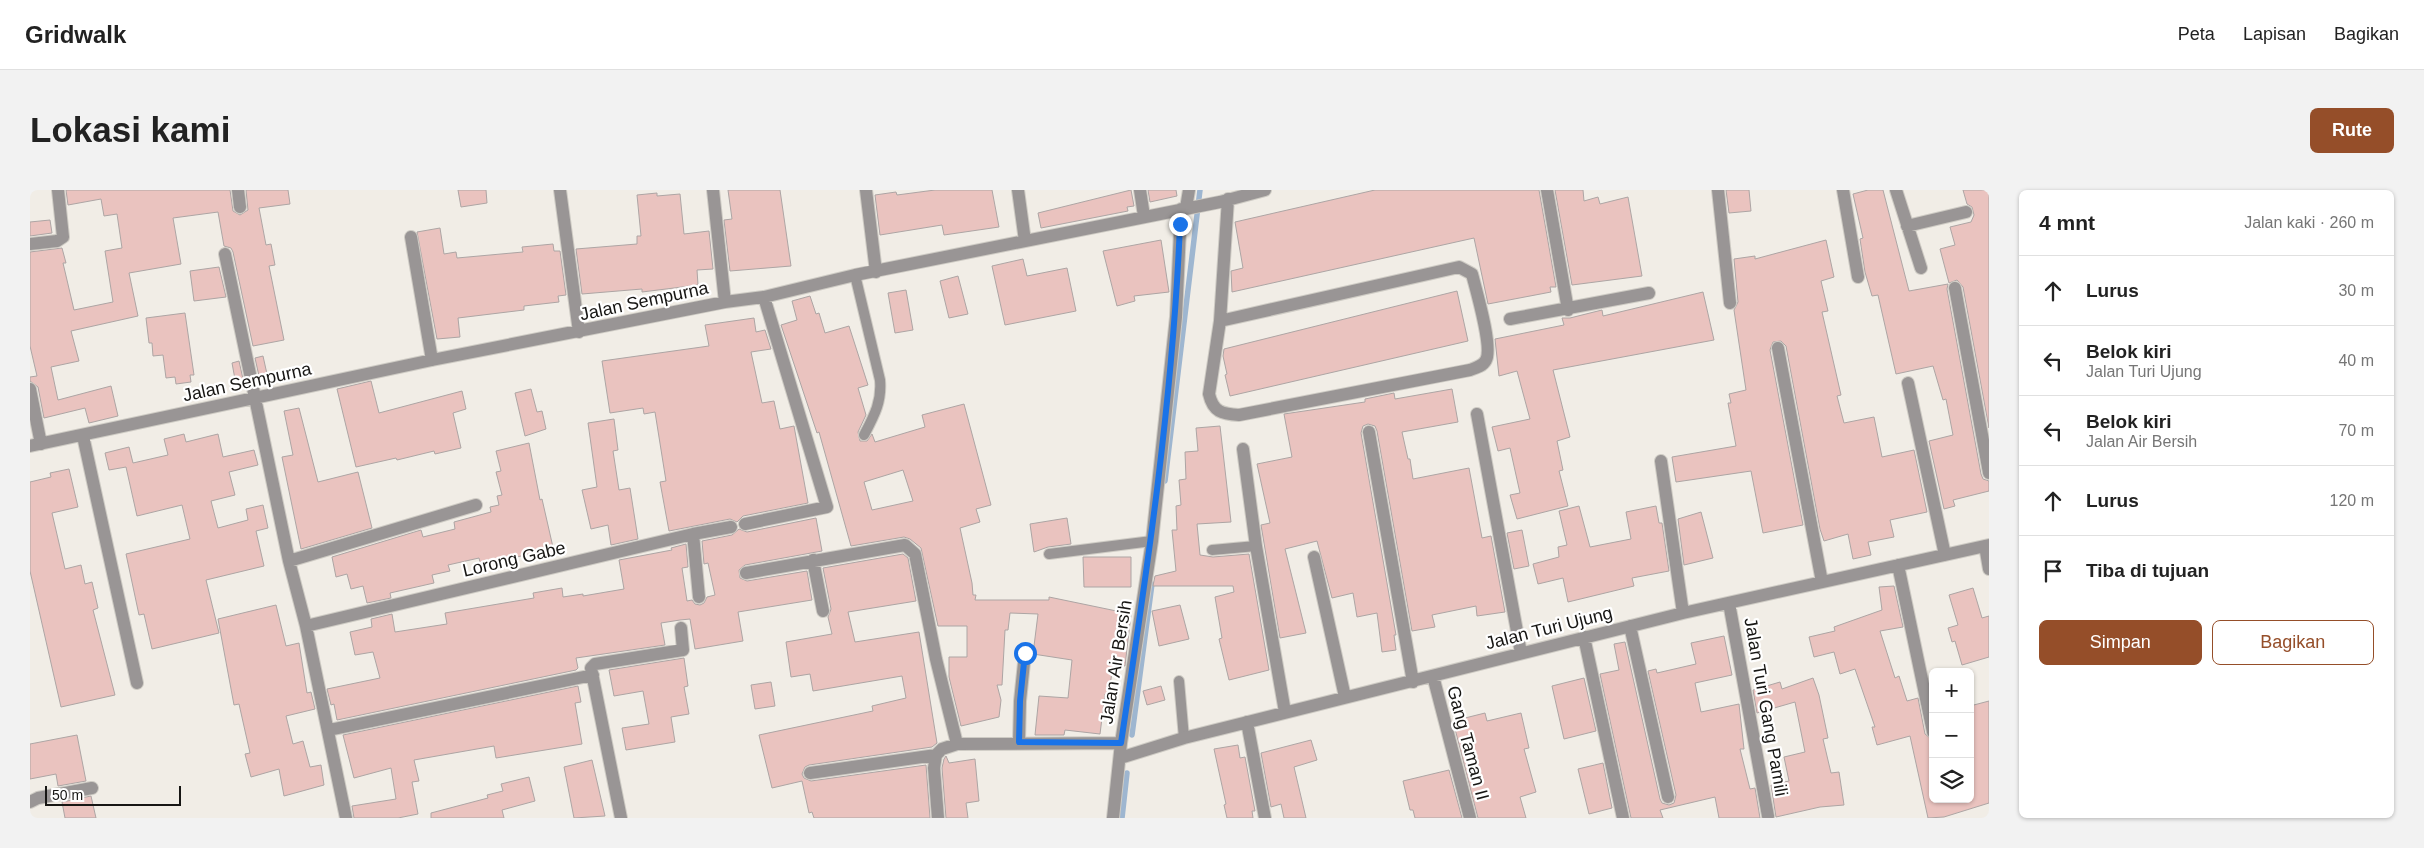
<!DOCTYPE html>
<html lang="id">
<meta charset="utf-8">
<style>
body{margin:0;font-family:Helvetica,sans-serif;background:#f2f2f2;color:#222}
.controls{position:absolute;right:15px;bottom:15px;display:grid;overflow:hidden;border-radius:8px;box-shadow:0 1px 4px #0004}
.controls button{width:45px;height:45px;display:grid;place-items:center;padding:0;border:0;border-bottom:1px solid #e0e0e0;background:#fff;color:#222;font:25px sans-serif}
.scale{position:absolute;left:15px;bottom:12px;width:136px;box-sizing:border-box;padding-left:5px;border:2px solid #171614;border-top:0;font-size:14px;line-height:18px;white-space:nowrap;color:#171614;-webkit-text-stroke:4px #fff;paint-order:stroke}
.stop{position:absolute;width:15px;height:15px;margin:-11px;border:4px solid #1a73e8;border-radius:50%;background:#fff}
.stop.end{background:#1a73e8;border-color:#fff;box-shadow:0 1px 5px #0008}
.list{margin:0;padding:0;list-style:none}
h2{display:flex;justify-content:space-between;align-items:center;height:65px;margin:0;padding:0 20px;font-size:21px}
h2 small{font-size:16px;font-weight:400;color:#767676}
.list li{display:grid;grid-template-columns:32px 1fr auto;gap:15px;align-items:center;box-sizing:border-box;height:70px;padding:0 20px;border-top:1px solid #e0e0e0}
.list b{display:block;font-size:19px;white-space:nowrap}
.list p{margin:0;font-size:16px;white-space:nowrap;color:#767676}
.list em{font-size:16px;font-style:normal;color:#767676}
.actions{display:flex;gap:10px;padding:15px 20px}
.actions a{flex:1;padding:11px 0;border:1px solid #954e29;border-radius:8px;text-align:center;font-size:18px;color:#954e29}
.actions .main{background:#954e29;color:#fff}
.icon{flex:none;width:28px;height:28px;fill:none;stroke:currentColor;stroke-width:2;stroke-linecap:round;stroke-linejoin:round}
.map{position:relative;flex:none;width:1959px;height:628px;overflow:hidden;border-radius:8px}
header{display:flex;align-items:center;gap:30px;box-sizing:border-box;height:70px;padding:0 25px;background:#fff;border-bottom:1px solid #e0e0e0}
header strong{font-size:24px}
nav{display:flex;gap:28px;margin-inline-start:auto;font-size:18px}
.intro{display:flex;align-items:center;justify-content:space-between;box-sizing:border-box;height:120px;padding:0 30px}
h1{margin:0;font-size:35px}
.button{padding:12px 22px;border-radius:8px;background:#954e29;color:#fff;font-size:18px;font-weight:700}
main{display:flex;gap:30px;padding:0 30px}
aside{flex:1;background:#fff;border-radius:8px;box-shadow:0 1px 4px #0004}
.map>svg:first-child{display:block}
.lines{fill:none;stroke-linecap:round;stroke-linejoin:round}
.stream{stroke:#9eb6d0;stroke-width:5.5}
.building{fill:#eac3bf;stroke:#ada5a4;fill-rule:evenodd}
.service-casing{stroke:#cecbc4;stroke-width:12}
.minor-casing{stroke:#cecbc4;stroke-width:14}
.service{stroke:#999595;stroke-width:10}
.minor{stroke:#999595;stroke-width:12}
.route{stroke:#1a73e8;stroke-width:6}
.labels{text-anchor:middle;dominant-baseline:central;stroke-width:4.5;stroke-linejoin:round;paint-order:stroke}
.street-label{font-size:18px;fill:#171614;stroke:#fff}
</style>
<header>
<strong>Gridwalk</strong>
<nav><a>Peta</a><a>Lapisan</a><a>Bagikan</a></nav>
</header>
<div class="intro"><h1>Lokasi kami</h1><a class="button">Rute</a></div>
<main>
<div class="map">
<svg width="1959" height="628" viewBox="0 0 1959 628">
<rect width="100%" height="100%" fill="#f1ede6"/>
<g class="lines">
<path class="stream" d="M 1135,291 L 1170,0
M 1102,545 L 1122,394
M 1092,628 L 1097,583"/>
</g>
<path class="building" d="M 36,0 L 200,0 L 203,21 L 210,25 L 218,20 L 216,0 L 258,0 L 260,14 L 229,18 L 236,55 L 241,54 L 245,75 L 239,76 L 254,150 L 223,156 L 203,62 L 201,58 L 194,56 L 188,22 L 143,28 L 151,74 L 99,83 L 108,126 L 41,141 L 49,171 L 21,177 L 28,210 L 81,196 L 88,226 L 59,233 L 55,218 L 14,228 L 8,197 L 0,191 L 0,187 L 7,186 L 0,156 L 0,62 L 32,58 L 36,73 L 33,73 L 44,120 L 83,112 L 75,61 L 92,58 L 87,24 L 74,26 L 71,9 L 38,15 Z
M 428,0 L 456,0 L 457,13 L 431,17 Z
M 698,0 L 750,0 L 761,76 L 700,81 L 694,30 L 702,29 Z
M 905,0 L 962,0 L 969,37 L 914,45 L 912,35 L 850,45 L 845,5 L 866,2 L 867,5 Z
M 1101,0 L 1104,16 L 1097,17 L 1098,21 L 1011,38 L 1008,23 Z
M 1118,0 L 1146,0 L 1147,6 L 1120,12 Z
M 1345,0 L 1509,0 L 1526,97 L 1520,97 L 1521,102 L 1458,114 L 1444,48 L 1202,102 L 1201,81 L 1213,78 L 1205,32 Z
M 1525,0 L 1553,0 L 1554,11 L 1568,7 L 1570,14 L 1598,7 L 1612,86 L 1542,95 Z
M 1696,0 L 1719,0 L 1721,21 L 1699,23 Z
M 1838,0 L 1853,0 L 1879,101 L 1918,94 L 1917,99 L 1951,284 L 1953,289 L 1959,291 L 1959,301 L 1923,310 L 1925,316 L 1914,319 L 1899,251 L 1923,245 L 1916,209 L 1913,210 L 1903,176 L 1866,184 L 1848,105 L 1842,106 L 1835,82 L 1830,49 L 1833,48 L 1823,4 Z
M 1933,0 L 1959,0 L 1959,238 L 1933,97 L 1927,90 L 1919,93 L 1910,59 L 1925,55 L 1920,37 L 1941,32 L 1944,25 L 1942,17 L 1937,14 Z
M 627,3 L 627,6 L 650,4 L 654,44 L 679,41 L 683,79 L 667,80 L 668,95 L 612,102 L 612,99 L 552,104 L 546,59 L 607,54 L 607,46 L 611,46 L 607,5 Z
M 20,30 L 22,43 L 0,46 L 0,32 Z
M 410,38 L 414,64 L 426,62 L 427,68 L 493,62 L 492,57 L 523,54 L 524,61 L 530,61 L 536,105 L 528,106 L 529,112 L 494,116 L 494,120 L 428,128 L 430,147 L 407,149 L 387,42 Z
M 1131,50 L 1139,102 L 1104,106 L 1105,111 L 1087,116 L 1073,61 Z
M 1796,50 L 1804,87 L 1791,91 L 1798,121 L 1792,122 L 1811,205 L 1807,206 L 1814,233 L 1844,227 L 1852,267 L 1884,260 L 1897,322 L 1860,330 L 1864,347 L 1838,352 L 1841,365 L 1823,369 L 1818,344 L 1794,351 L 1790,339 L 1756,156 L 1751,151 L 1743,152 L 1740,160 L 1773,335 L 1733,343 L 1721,281 L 1646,292 L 1642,267 L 1706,256 L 1698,213 L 1701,213 L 1699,204 L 1716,200 L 1704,120 L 1708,112 L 1704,69 L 1725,66 L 1725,69 Z
M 993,69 L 997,86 L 1037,78 L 1046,121 L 975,135 L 962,76 Z
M 189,77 L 196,107 L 164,111 L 160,81 Z
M 928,86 L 938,124 L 919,128 L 910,91 Z
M 876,100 L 883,140 L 865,143 L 858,103 Z
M 1427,101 L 1438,151 L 1200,206 L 1195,185 L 1197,184 L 1193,166 L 1194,159 Z
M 1673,102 L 1684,150 L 1523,180 L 1540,247 L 1527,251 L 1533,280 L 1529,281 L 1538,316 L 1487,329 L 1480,305 L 1490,303 L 1480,258 L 1468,261 L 1462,237 L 1500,229 L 1487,181 L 1469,186 L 1465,149 L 1534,135 L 1532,128 L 1540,128 L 1572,120 L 1573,126 Z
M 780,106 L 786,124 L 789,123 L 795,143 L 819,136 L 838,195 L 828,198 L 836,225 L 828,242 L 830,251 L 837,251 L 842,244 L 845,252 L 895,237 L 892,225 L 934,214 L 961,315 L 946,319 L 950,332 L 930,338 L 942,393 L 943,405 L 946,405 L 945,410 L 1019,410 L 1019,407 L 1101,424 L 1095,476 L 1083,474 L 1079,504 L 1075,504 L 1070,544 L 1035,540 L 1034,545 L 1005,545 L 1009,506 L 1038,508 L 1042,470 L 1003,464 L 1008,424 L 980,423 L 978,440 L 975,440 L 972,495 L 967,495 L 971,510 L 969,527 L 931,536 L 919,487 L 919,467 L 937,467 L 937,436 L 908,436 L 891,358 L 880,349 L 874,347 L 821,356 L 789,242 L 787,243 L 751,135 L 767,130 L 762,111 ZM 873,280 L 883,311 L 842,320 L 834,292 Z
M 155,123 L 164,185 L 160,185 L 161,192 L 146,194 L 145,187 L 136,188 L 133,165 L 123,166 L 122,153 L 119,153 L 116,128 Z
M 724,128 L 726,142 L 735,140 L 741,159 L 721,162 L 732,213 L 744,211 L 750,239 L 764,236 L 778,313 L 713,326 L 707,332 L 700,329 L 639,341 L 630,292 L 636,291 L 625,222 L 614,224 L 613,218 L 580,223 L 572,171 L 679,156 L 675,135 Z
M 233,166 L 239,193 L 231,195 L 225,168 Z
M 209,171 L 215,198 L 207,200 L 202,173 Z
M 341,191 L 349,223 L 432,201 L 436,219 L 423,223 L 431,258 L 405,264 L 404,261 L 367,270 L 366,268 L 326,277 L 307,199 Z
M 501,199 L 507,222 L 512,221 L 516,239 L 495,246 L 485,203 Z
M 1422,199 L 1428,232 L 1372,242 L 1378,269 L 1380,269 L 1383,289 L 1439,278 L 1452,348 L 1461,346 L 1475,422 L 1447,426 L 1446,416 L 1402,425 L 1405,437 L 1382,441 L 1347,241 L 1345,236 L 1338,234 L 1333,236 L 1331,243 L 1366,445 L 1364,445 L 1366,460 L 1352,462 L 1347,423 L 1327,427 L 1323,403 L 1302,408 L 1287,351 L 1255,359 L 1276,443 L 1250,448 L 1231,335 L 1240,333 L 1227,274 L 1262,267 L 1254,224 L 1335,212 L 1335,209 L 1364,203 L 1365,209 Z
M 269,218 L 288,292 L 328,282 L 342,338 L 271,359 L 252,267 L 263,265 L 254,221 Z
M 584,229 L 588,260 L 583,261 L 589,300 L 600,298 L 608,349 L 581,355 L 578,335 L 561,339 L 552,300 L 567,297 L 558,233 Z
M 1190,236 L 1201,332 L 1167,334 L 1170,365 L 1183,367 L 1219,364 L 1239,480 L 1199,490 L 1189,449 L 1192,448 L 1185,407 L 1204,402 L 1203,396 L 1123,396 L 1125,386 L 1146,381 L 1142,340 L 1147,340 L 1146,316 L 1151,315 L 1149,290 L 1156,289 L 1155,262 L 1168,261 L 1166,238 Z
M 154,244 L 156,252 L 188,244 L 193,267 L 224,260 L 228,275 L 199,282 L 205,305 L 181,311 L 188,338 L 218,330 L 216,319 L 233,315 L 238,338 L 226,341 L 234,376 L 176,390 L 189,443 L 122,459 L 114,424 L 109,425 L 96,364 L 160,349 L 152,315 L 107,326 L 96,277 L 79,280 L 75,263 L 99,257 L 103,273 L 138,265 L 134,249 Z
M 499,253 L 510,310 L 512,309 L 525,366 L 509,369 L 507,362 L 451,376 L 449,368 L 418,375 L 420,381 L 402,385 L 404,393 L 360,403 L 361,408 L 337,413 L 333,396 L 321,399 L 317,384 L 306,387 L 302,367 L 391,340 L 393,347 L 425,339 L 424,332 L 461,322 L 460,317 L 469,315 L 467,306 L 472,305 L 466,282 L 471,281 L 466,261 Z
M 39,279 L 48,317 L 22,323 L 35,379 L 51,375 L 55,394 L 62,392 L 68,418 L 63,420 L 85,505 L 31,517 L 0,381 L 0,292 L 21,287 L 20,283 Z
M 1549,316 L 1560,357 L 1601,349 L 1596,322 L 1626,316 L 1629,333 L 1632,333 L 1639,381 L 1602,388 L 1604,396 L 1538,412 L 1533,388 L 1508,394 L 1503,374 L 1529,367 L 1528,357 L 1537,355 L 1529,321 Z
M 1671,322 L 1683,368 L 1654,375 L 1648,329 Z
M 786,328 L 792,361 L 715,375 L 709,380 L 710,388 L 717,391 L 777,381 L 782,410 L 708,422 L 713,451 L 665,459 L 660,429 L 650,430 L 631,433 L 635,455 L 546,468 L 548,478 L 546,480 L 307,530 L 304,514 L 301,515 L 297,499 L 350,488 L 343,462 L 325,465 L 320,442 L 342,437 L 341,429 L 362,424 L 365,442 L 417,434 L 415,423 L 504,408 L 503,403 L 532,398 L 533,407 L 553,404 L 553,406 L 594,399 L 589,370 L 642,360 L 641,358 L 656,354 L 658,377 L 652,378 L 657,411 L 662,410 L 665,414 L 670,415 L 674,413 L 677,407 L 685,405 L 678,373 L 674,374 L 672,351 L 702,345 L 709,339 L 717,342 Z
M 1037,328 L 1041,354 L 1018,357 L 1004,362 L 1000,334 Z
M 1492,340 L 1499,376 L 1484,379 L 1477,343 Z
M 873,364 L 878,368 L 886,411 L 818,422 L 825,452 L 889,442 L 907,553 L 902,557 L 779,575 L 775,577 L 772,584 L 774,588 L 781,591 L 896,575 L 900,628 L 784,628 L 782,622 L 779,623 L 772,591 L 742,598 L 729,545 L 843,521 L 842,516 L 876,508 L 872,486 L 783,501 L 780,484 L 761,487 L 756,452 L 802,444 L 798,427 L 801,419 L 793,378 Z
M 1053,367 L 1101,367 L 1101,397 L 1054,397 Z
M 1864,396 L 1873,437 L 1850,441 L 1865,488 L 1869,486 L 1877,511 L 1888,508 L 1895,544 L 1903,550 L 1903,609 L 1940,609 L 1940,516 L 1959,511 L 1959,613 L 1914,627 L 1898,628 L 1880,546 L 1847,555 L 1842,537 L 1845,537 L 1825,479 L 1810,484 L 1804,462 L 1784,467 L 1779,447 L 1805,441 L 1804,437 L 1852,420 L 1849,397 Z
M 1943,398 L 1952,428 L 1959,426 L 1959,467 L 1932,475 L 1925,451 L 1922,452 L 1918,438 L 1928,435 L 1919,405 Z
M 246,415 L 256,456 L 269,453 L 277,503 L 281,502 L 285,519 L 256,526 L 263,554 L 273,551 L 280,577 L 291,575 L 294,595 L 254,606 L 249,579 L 221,587 L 215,564 L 220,563 L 209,514 L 204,515 L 188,429 Z
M 1150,415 L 1159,449 L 1129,456 L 1122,421 Z
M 1694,446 L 1702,485 L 1665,493 L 1671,522 L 1709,514 L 1714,559 L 1710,559 L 1720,599 L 1725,598 L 1730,628 L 1689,628 L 1685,607 L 1630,620 L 1633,628 L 1601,628 L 1570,484 L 1589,480 L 1584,454 L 1595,452 L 1630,609 L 1632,613 L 1639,615 L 1644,613 L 1646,605 L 1618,481 L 1626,479 L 1627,483 L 1666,474 L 1661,453 Z
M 654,468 L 658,496 L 654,497 L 659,524 L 641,527 L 645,552 L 596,560 L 592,538 L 619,534 L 613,501 L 584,506 L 579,480 Z
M 1554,488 L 1566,541 L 1534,549 L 1522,496 Z
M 1783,488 L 1789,505 L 1798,548 L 1793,549 L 1801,583 L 1809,582 L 1814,615 L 1790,617 L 1746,627 L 1741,595 L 1759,591 L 1754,567 L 1775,562 L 1765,512 L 1727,523 L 1723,500 L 1750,492 L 1752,499 Z
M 741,492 L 745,516 L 725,519 L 721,495 Z
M 548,496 L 551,512 L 545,513 L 552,554 L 466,568 L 464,556 L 384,570 L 389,591 L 382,592 L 388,624 L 368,628 L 324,628 L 322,616 L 366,609 L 361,578 L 324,588 L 313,545 Z
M 1131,496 L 1135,510 L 1117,515 L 1113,501 Z
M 1455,523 L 1457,531 L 1491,523 L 1499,558 L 1494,559 L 1506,602 L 1490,607 L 1496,628 L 1448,628 L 1423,531 Z
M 47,545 L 56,591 L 28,596 L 26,584 L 0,589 L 0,554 Z
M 1281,550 L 1287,570 L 1264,577 L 1276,628 L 1254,628 L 1251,614 L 1241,617 L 1231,563 Z
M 1208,555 L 1210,568 L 1215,567 L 1225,621 L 1222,621 L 1223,628 L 1197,628 L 1194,615 L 1196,614 L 1184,559 Z
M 916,566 L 919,573 L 945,569 L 949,611 L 936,613 L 938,628 L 916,628 L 912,578 L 914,569 Z
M 562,570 L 575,626 L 544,628 L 534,577 Z
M 1573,573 L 1582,618 L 1559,624 L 1548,579 Z
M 1419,580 L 1432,628 L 1385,628 L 1383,620 L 1380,620 L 1373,591 Z
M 499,587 L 505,611 L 472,620 L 474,628 L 401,628 L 401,623 L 458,608 L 457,605 L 473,601 L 471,594 Z
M 61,606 L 66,628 L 35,628 L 32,612 Z"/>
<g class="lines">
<defs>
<path id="service" d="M 825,85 L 850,190 C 852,212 844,226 834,245
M 1182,360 L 1226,356
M 1019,364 L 1122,351
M 1149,491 L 1154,548"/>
<path id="minor" d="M 208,0 L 210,17
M 530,0 L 549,142
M 683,0 L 695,112
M 836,0 L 846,82
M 988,0 L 995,51
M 1110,0 L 1114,26
M 1517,0 L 1538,120
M 1688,0 L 1700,113
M 1813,0 L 1828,87
M 1866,0 L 1891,78
M 1156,18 L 1159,0
M 1877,36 L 1936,22
M 381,47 L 402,170
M 0,54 L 27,51 L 33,47 L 28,0
M 195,64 L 259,371 L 276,436 L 316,628
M 1925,98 L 1959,283
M 1480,129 L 1619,103
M 1190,131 L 1429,77 L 1442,84 C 1446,100 1463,157 1456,170 C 1453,176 1446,178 1440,180 L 1209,225 C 1192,224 1183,222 1179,204 L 1190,131 L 1198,9
M 1748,158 L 1792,392
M 1878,193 L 1915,365
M 0,199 L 11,254
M 1447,224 L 1491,463
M 1339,242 L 1383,492
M 53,246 L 107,493
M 0,256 L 402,170 L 695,112 L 734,107 L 825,85 L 1190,12 L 1235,0
M 1213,259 L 1226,356 L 1255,522
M 1631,271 L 1653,423
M 715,334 L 797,317 L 734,107
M 663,344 L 669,407
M 1955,356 L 1959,379
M 1284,367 L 1315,507
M 783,370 L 793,421
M 259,371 L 446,315
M 1868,375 L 1903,542
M 716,383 L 875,355 L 885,364 L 906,469 L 927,554
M 1699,413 L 1738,626
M 276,436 L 663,344 L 701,337
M 1600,436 L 1638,607
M 1554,447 L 1593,628
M 1403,486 L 1440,628
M 1217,532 L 1235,628
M 299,540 L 563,485
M 989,552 L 990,511 L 995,463
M 1090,568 L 1154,548 L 1653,423 L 1959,355
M 780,583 L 906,565
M 0,612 L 8,608 L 62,598
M 591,628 L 561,478 L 565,474 L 653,460 L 651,438
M 908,628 L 904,578 L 906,565 L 912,559 L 927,554 L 1091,553
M 1083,628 L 1091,553 L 1122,351 L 1146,127 L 1151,19"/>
</defs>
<use href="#service" class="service-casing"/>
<use href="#minor" class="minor-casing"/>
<use href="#service" class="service"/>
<use href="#minor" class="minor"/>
</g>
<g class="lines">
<path class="route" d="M 995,463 L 990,511 L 989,552 L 1091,553 C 1117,381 1143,209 1150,34"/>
</g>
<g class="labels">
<g class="street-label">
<text transform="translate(614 111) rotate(-12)">Jalan Sempurna</text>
<text transform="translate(217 192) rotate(-12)">Jalan Sempurna</text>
<text transform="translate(484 369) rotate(-13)">Lorong Gabe</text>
<text transform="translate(1519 438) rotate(-14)">Jalan Turi Ujung</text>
<text transform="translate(1086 472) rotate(-81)">Jalan Air Bersih</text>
<text transform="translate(1736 517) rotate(80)">Jalan Turi Gang Pamili</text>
<text transform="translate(1438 553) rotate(75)">Gang Taman II</text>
</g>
</g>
</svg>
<div class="controls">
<button>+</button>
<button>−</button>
<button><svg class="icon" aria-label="layers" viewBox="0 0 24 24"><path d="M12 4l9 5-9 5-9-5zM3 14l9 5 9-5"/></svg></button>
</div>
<div class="scale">50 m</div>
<div class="stop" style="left:995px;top:463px"></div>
<div class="stop end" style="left:1150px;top:34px"></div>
</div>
<aside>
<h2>4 mnt<small>Jalan kaki · 260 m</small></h2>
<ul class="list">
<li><svg class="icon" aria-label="ahead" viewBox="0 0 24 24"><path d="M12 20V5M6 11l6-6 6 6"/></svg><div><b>Lurus</b></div><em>30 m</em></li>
<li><svg class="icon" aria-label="left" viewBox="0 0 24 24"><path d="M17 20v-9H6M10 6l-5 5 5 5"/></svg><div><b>Belok kiri</b><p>Jalan Turi Ujung</p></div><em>40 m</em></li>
<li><svg class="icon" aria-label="left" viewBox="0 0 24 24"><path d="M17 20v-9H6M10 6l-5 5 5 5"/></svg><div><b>Belok kiri</b><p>Jalan Air Bersih</p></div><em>70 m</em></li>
<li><svg class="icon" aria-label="ahead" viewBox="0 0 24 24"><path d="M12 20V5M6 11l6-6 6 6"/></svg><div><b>Lurus</b></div><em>120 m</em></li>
<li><svg class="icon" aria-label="arrive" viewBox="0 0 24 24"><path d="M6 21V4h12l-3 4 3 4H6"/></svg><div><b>Tiba di tujuan</b></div></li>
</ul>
<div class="actions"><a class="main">Simpan</a><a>Bagikan</a></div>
</aside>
</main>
